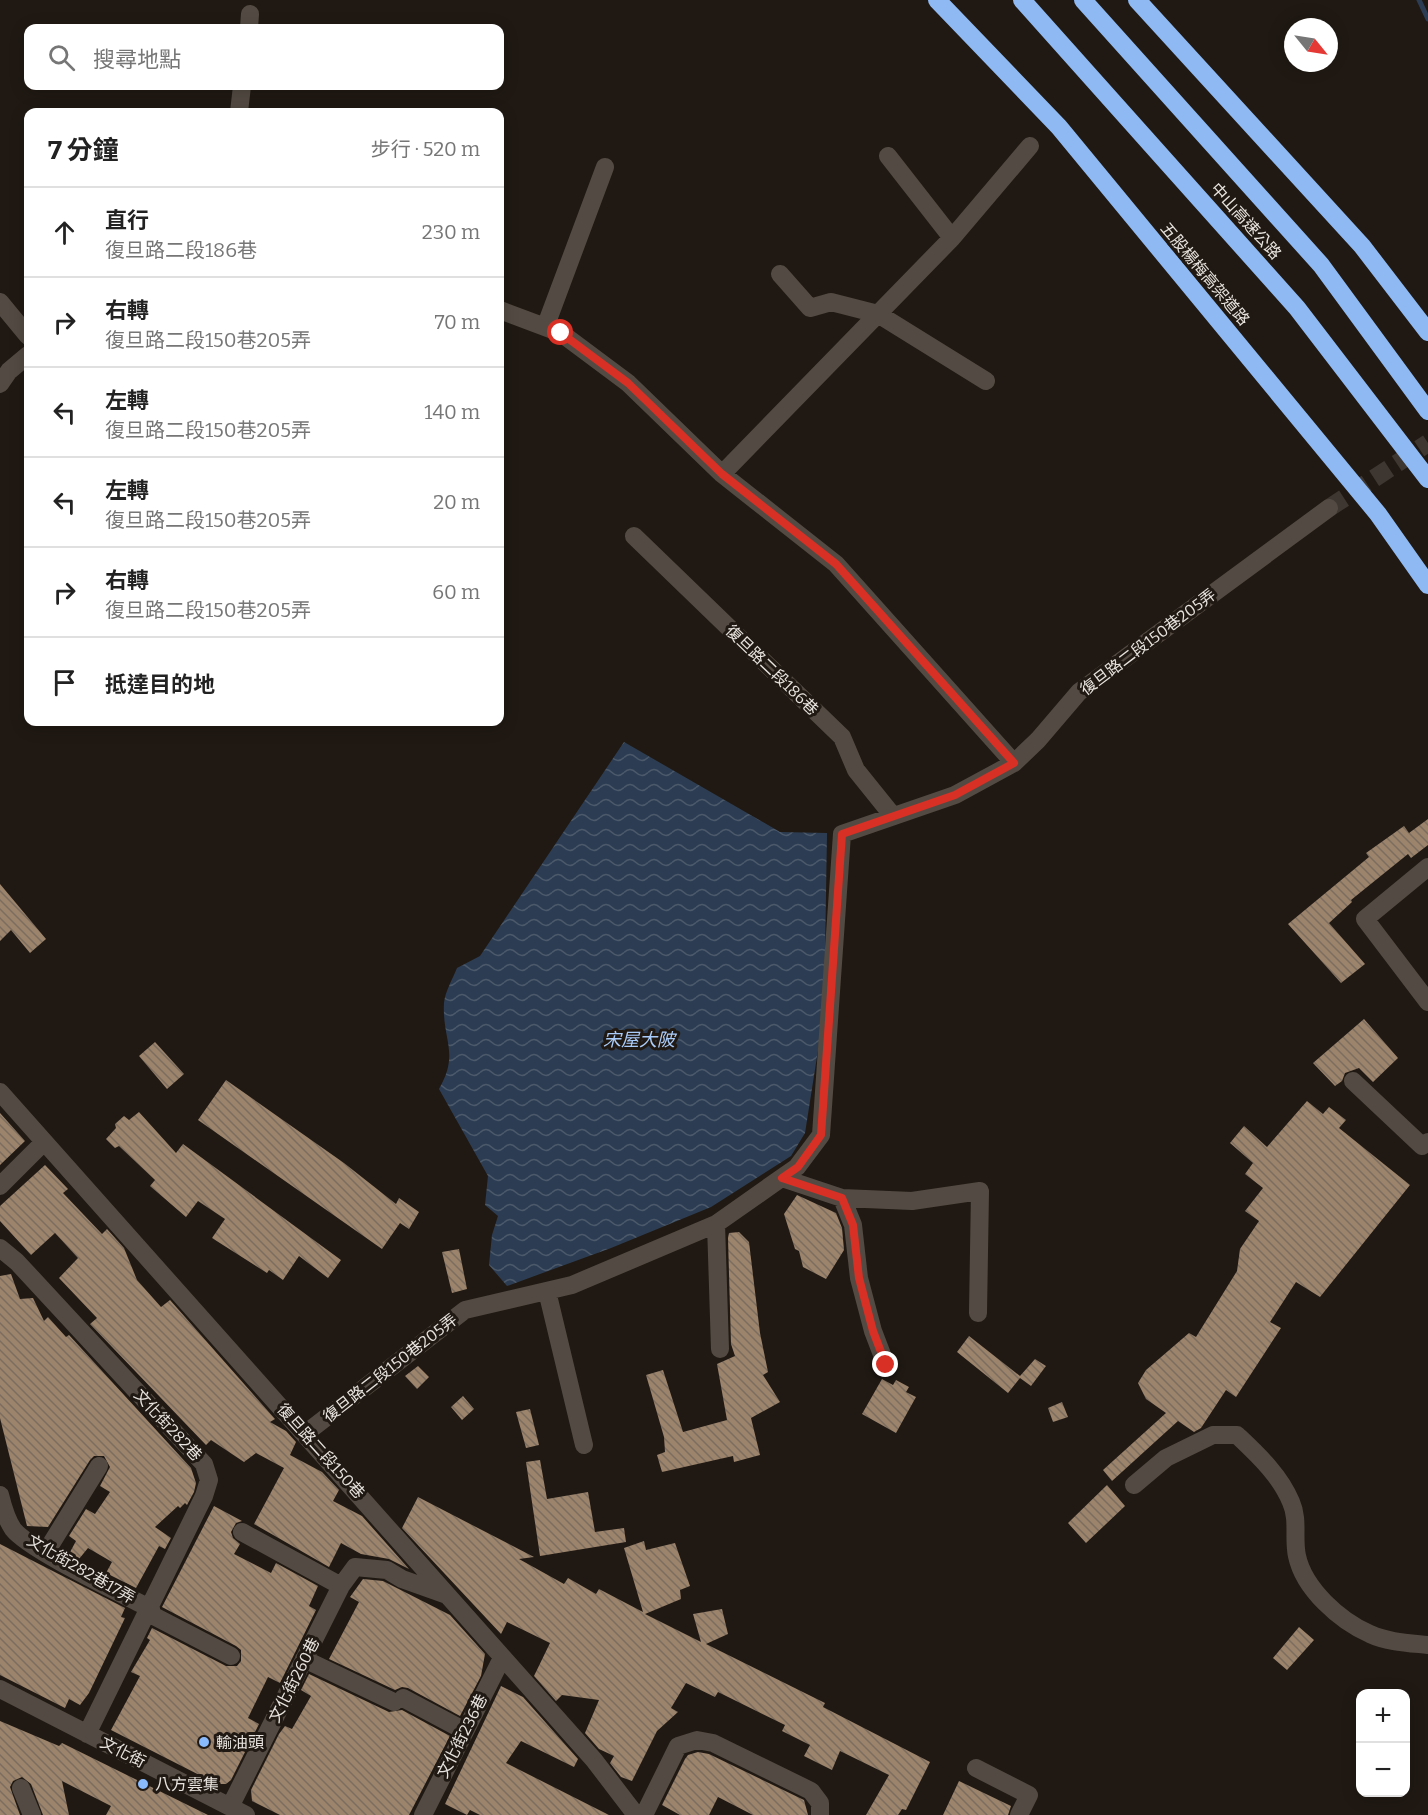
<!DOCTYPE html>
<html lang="zh-TW">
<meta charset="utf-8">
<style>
body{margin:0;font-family:Bitter,"Noto Sans TC",serif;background:#f6f6f6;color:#222}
.controls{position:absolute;right:18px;bottom:18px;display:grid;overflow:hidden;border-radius:12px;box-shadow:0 3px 15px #0003}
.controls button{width:54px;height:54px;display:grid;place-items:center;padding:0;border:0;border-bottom:2px solid #e0e0e0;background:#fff;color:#222;font:30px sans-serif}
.compass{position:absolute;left:1284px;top:18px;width:54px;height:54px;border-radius:50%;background:#fff;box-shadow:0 3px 15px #0003;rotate:120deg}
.stop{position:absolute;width:18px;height:18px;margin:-14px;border:4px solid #d93025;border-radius:50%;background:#fff}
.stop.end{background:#d93025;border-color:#fff;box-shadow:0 2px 6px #0008}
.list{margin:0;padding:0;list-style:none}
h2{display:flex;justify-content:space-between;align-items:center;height:78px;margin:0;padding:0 24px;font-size:26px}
h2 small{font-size:20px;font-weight:400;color:#767676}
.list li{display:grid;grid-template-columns:39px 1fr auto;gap:18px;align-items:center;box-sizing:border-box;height:90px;padding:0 24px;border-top:2px solid #e0e0e0}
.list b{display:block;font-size:22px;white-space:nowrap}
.list p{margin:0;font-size:20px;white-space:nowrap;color:#767676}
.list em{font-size:20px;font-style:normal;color:#767676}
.icon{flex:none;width:33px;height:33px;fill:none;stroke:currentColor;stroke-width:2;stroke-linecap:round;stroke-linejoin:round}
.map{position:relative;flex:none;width:1428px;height:1815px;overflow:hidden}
.search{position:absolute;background:#fff;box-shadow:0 3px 15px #0003;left:24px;top:24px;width:480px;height:66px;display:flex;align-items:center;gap:15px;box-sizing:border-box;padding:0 21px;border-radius:12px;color:#767676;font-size:22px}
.panel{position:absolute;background:#fff;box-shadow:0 3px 15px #0003;left:24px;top:108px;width:480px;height:618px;border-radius:12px}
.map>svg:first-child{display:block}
.water{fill:url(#water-waves)}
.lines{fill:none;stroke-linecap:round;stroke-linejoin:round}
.stream{stroke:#2c3d53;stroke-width:5}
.building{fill:url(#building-back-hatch)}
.minor-tunnel{stroke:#3e3731;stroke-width:18;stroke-dasharray:18 9;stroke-linecap:butt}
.minor{stroke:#534b43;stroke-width:18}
.highway{stroke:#8eb9f2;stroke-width:18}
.route{stroke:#d93025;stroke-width:8}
.poi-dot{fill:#89bafc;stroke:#201913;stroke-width:2}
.labels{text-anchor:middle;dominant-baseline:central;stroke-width:6;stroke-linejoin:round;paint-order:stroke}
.street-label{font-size:16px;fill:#e8e3de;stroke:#201913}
.poi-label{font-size:16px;fill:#e8e3de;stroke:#201913;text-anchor:start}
.water-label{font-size:18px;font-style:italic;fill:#aaccfa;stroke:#201913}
</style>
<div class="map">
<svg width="1428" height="1815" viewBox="0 0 1428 1815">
<defs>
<pattern id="water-waves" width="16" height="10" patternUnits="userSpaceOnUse" patternTransform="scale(1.5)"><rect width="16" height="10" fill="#2c3d53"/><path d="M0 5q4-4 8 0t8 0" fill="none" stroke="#4b596b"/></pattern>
<pattern id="building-back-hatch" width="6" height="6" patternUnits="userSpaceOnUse" patternTransform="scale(1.5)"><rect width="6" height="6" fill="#9b836c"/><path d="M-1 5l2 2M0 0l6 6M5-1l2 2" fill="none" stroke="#7d6d5e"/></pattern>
</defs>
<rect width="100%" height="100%" fill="#201913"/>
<path class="water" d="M 624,742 L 780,832 L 827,833 L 824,1012 L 805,1133 L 791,1156 L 711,1207 L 611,1248 L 507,1286 L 489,1265 L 492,1235 L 498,1216 L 485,1205 L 488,1176 L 439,1089 C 460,1053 442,1040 444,1003 C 445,992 453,978 457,968 L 480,956 Z"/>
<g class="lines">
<path class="stream" d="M 1419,0 L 1428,19"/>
</g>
<path class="building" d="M 1428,819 L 1428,845 L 1411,858 L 1408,854 L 1351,900 L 1352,902 L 1329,923 L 1365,964 L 1341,983 L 1288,924 L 1369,857 L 1366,853 L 1404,826 L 1409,833 Z
M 0,884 L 46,939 L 30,953 L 11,930 L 0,941 Z
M 1364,1019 L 1398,1058 L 1373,1082 L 1359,1068 L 1345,1073 L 1342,1081 L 1335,1086 L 1313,1063 Z
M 155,1042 L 184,1074 L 167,1089 L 139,1056 Z
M 226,1080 L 344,1163 L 396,1204 L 399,1198 L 419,1212 L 409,1229 L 400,1223 L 382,1249 L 198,1120 Z
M 1307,1101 L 1323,1114 L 1329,1107 L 1346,1120 L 1339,1128 L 1410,1185 L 1320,1297 L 1296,1282 L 1270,1322 L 1281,1328 L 1236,1397 L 1226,1390 L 1201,1428 L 1194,1432 L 1178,1421 L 1112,1481 L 1103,1470 L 1166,1413 L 1146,1399 L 1138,1383 L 1146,1370 L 1189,1333 L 1196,1337 L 1237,1271 L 1240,1249 L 1259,1221 L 1245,1211 L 1263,1188 L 1245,1174 L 1253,1163 L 1230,1143 L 1244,1126 L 1267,1147 Z
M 139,1112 L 176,1153 L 183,1144 L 341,1260 L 328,1278 L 299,1256 L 283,1280 L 269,1270 L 267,1273 L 212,1238 L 225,1219 L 198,1201 L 186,1217 L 150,1186 L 155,1180 L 119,1146 L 115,1148 L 106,1139 L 116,1128 L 115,1124 L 124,1116 L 129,1120 Z
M 0,1113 L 25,1141 L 0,1165 Z
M 45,1165 L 68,1189 L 63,1193 L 102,1234 L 107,1229 L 124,1248 L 137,1280 L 161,1307 L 170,1300 L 275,1419 L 270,1422 L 286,1431 L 296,1442 L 290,1455 L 322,1472 L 339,1490 L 333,1501 L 362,1516 L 409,1569 L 389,1559 L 361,1554 L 341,1543 L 329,1567 L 254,1524 L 284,1468 L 256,1453 L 244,1462 L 211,1440 L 206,1445 L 90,1324 L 97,1318 L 59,1278 L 78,1258 L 55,1233 L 31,1255 L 0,1221 L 0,1206 Z
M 797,1195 L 836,1213 L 842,1228 L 844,1250 L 826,1279 L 803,1267 L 799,1251 L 795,1249 L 784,1214 Z
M 739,1232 L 749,1242 L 760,1333 L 768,1372 L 763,1375 L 780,1402 L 751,1418 L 760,1455 L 734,1462 L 733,1456 L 662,1472 L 657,1455 L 665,1452 L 664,1437 L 646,1375 L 663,1370 L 683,1432 L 727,1420 L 717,1364 L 735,1356 L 731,1344 L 728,1238 L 729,1233 Z
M 459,1249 L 467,1289 L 452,1293 L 442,1252 Z
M 11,1274 L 20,1299 L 33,1298 L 44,1321 L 48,1317 L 66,1337 L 69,1335 L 191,1468 L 196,1483 L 194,1492 L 187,1505 L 185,1503 L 180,1508 L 178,1506 L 155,1527 L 171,1538 L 165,1549 L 159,1546 L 136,1588 L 106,1573 L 112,1562 L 88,1548 L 79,1559 L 69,1554 L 76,1541 L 69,1536 L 86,1509 L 95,1514 L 110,1492 L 100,1486 L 110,1467 L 104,1456 L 94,1456 L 90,1460 L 48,1527 L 27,1526 L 0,1418 L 0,1276 Z
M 969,1336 L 1020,1376 L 1035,1359 L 1046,1366 L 1031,1386 L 1020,1378 L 1008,1393 L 957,1352 Z
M 418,1366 L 429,1377 L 417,1389 L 405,1376 Z
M 882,1379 L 893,1385 L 896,1380 L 909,1387 L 906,1392 L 916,1397 L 896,1433 L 862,1414 Z
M 463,1396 L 474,1409 L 462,1420 L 451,1407 Z
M 1062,1402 L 1068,1417 L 1053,1422 L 1048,1408 Z
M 530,1409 L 539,1445 L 526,1448 L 516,1412 Z
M 540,1460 L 547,1499 L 588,1492 L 595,1532 L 624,1528 L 626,1542 L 540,1556 L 526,1462 Z
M 1107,1485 L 1125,1506 L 1086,1543 L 1068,1523 Z
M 418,1497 L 534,1557 L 519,1559 L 564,1584 L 568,1578 L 596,1594 L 599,1589 L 643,1612 L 624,1548 L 644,1541 L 646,1550 L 675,1543 L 690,1586 L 680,1590 L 681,1599 L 645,1614 L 701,1642 L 693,1614 L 722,1609 L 728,1634 L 706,1644 L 825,1703 L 823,1707 L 930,1762 L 906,1810 L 902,1809 L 898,1815 L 866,1815 L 889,1775 L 840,1751 L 832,1770 L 804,1756 L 810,1745 L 782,1731 L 785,1725 L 718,1692 L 715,1697 L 686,1683 L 671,1708 L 678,1712 L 657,1731 L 632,1781 L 621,1777 L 610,1763 L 614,1756 L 599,1749 L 585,1733 L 599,1700 L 562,1695 L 556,1701 L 534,1676 L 550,1643 L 507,1622 L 501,1634 L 402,1528 Z
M 214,1506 L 242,1521 L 236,1523 L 231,1532 L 233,1538 L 240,1544 L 234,1554 L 271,1573 L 276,1563 L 318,1586 L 309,1606 L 316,1610 L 280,1683 L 268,1677 L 248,1718 L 259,1724 L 231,1780 L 226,1784 L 217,1784 L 111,1730 L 140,1676 L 131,1672 L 150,1640 L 147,1638 L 152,1628 L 226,1666 L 237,1666 L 241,1661 L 241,1650 L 236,1646 L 162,1607 Z
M 0,1544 L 125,1608 L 121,1617 L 125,1618 L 89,1693 L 80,1705 L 69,1699 L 65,1708 L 0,1675 Z
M 363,1579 L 383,1581 L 450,1615 L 485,1654 L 481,1676 L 460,1716 L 408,1688 L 402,1687 L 395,1690 L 329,1659 L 359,1602 L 350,1597 Z
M 1299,1627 L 1314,1640 L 1287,1670 L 1273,1658 Z
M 309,1674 L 389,1712 L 402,1710 L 450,1736 L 409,1815 L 280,1815 L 252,1801 L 251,1790 L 279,1734 L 285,1726 L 292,1729 L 311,1696 L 301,1690 Z
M 501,1686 L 523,1697 L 578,1759 L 574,1767 L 521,1741 L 506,1763 L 609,1815 L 480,1815 L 470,1810 L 467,1815 L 445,1804 Z
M 0,1721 L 59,1746 L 62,1743 L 208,1815 L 106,1815 L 111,1806 L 62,1781 L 69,1815 L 43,1815 L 31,1784 L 22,1777 L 13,1781 L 10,1787 L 20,1815 L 0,1815 Z
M 698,1752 L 709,1754 L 804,1800 L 808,1815 L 753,1815 L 718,1797 L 709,1815 L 680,1815 L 662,1805 L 685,1759 L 688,1755 Z
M 959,1781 L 1011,1806 L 1008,1815 L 943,1815 Z"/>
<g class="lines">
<path class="minor-tunnel" d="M 1329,508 L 1428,443"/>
<path class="minor" d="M 249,28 L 250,14
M 239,112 L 242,86
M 888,156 L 952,238
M 780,274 L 810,308 L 831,302 L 878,314 L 986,381
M 0,302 L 28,336
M 500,310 L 561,333 L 628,383 L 722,474 L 836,564 L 1014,763
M 546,325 L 605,167
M 0,384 L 9,371 L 28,355
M 722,474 L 952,238 L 1030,146
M 634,536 L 842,737 L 856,770 L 893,816
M 1428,867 L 1365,919 L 1428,1002
M 1353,1081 L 1422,1146 L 1428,1142
M 0,1092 L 594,1760 L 636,1815
M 782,1178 L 842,1198 L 912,1201 L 980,1191 L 978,1313
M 0,1186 L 44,1142
M 842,1198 L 853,1225 L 859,1278 L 873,1331 L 886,1365
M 716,1224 L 720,1349
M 0,1248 L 17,1262 L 204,1464 L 209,1480 L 204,1496 L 87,1734
M 547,1291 L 584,1445
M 306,1433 L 465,1310 L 572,1285 L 716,1224 L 797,1167 L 821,1135 L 842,834 L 955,795 L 1014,763 L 1038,740 L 1079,692 L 1329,508
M 1134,1485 L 1166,1458 L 1213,1435 L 1237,1435 C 1257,1454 1280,1475 1291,1502 C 1299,1520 1293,1538 1297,1556 C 1304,1589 1340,1621 1370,1634 C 1387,1642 1409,1643 1428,1645
M 0,1495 C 3,1507 6,1519 13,1529 C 29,1550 123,1594 151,1609
M 242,1532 L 341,1586
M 46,1552 L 99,1466
M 148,1613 L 231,1656
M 304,1659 L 394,1702
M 0,1689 L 246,1815
M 403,1698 L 465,1731
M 976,1768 L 1029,1795 L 1019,1815
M 21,1788 L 32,1815
M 230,1807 L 341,1586 L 355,1567 L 387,1570 L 402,1579 L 447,1595
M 423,1815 L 502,1658
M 644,1815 L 678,1746 L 697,1740 L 713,1743 L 811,1791 L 820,1803 L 820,1815"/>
<path class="highway" d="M 937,0 L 1059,127 L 1378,514 L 1428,585
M 1022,0 L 1297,308 L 1428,479
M 1083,0 L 1321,265 L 1428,411
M 1137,0 L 1362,246 L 1428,332"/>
</g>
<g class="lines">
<path class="route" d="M 561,333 L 628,383 L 722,474 L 836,564 L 1014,763 L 955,795 L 842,834 L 821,1135 L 798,1167 L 782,1178 L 842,1198 L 853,1225 L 859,1278 L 873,1331 L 886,1365"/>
</g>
<g class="poi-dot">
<circle cx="204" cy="1742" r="6"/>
<circle cx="143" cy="1784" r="6"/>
</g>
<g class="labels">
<g class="street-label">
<text transform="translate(1246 221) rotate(48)">中山高速公路</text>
<text transform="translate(1205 274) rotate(50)">五股楊梅高架道路</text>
<text transform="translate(1148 642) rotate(-37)">復旦路二段150巷205弄</text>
<text transform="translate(772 670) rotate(44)">復旦路二段186巷</text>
<text transform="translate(390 1368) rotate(-38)">復旦路二段150巷205弄</text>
<text transform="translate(168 1425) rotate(47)">文化街282巷</text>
<text transform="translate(321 1451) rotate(48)">復旦路二段150巷</text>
<text transform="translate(81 1569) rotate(30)">文化街282巷17弄</text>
<text transform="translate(294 1680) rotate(-63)">文化街260巷</text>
<text transform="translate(462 1736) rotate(-63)">文化街236巷</text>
<text transform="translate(123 1752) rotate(27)">文化街</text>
</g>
<g class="poi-label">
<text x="216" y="1742">輸油頭</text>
<text x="155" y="1784">八方雲集</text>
</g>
<g class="water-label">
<text x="639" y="1040">宋屋大陂</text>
</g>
</g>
</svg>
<div class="controls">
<button>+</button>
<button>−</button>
</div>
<svg class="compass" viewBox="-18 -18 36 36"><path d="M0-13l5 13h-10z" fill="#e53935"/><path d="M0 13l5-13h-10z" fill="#767676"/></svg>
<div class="stop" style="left:561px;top:333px"></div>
<div class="stop end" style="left:886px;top:1365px"></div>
<div class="search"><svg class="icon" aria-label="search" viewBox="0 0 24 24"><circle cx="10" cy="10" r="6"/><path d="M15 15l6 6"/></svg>搜尋地點</div>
<section class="panel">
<h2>7 分鐘<small>步行 · 520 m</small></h2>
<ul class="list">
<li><svg class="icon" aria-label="ahead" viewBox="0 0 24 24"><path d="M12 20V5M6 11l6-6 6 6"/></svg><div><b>直行</b><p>復旦路二段186巷</p></div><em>230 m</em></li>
<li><svg class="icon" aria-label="right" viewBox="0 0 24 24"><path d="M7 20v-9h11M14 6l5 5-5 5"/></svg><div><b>右轉</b><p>復旦路二段150巷205弄</p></div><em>70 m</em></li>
<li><svg class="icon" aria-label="left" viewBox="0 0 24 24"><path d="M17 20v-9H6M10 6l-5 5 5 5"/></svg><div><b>左轉</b><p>復旦路二段150巷205弄</p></div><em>140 m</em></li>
<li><svg class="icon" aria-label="left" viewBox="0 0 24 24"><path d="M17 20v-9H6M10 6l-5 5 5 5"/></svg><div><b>左轉</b><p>復旦路二段150巷205弄</p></div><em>20 m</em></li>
<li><svg class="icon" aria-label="right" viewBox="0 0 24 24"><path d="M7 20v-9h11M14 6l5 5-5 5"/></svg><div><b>右轉</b><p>復旦路二段150巷205弄</p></div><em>60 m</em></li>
<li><svg class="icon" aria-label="arrive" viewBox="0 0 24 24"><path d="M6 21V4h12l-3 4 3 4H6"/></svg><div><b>抵達目的地</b></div></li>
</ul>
</section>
</div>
